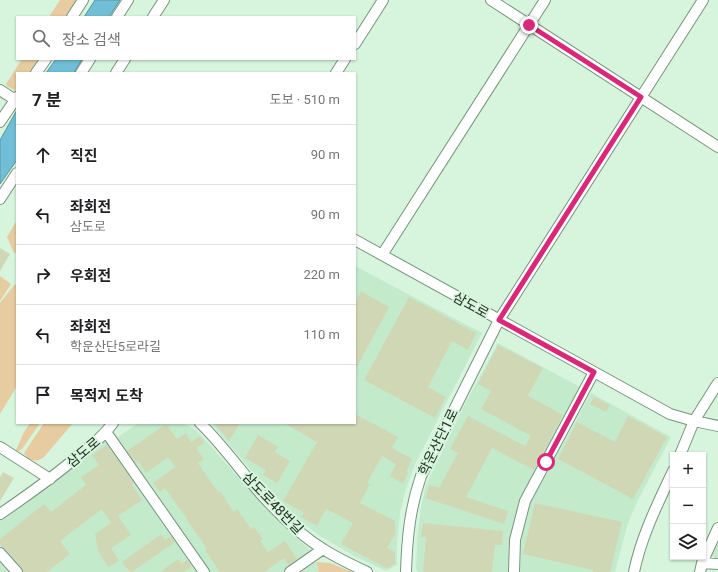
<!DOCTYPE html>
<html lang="ko">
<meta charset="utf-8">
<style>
body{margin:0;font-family:Roboto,"Noto Sans KR",sans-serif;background:#f2f2f2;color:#202124}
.controls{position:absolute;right:12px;bottom:12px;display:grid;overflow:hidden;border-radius:0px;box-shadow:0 1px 3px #0004}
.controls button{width:36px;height:36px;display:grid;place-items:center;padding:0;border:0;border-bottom:1px solid #e0e0e0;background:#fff;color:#202124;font:20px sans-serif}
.stop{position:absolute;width:12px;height:12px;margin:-9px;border:3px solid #db2777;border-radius:50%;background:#fff}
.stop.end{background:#db2777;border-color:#fff;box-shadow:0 1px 4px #0008}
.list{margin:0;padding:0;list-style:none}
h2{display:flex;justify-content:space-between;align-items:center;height:52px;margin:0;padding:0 16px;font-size:17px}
h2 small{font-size:13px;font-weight:400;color:#757577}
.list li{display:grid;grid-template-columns:26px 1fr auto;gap:12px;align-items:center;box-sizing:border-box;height:60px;padding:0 16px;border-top:1px solid #e0e0e0}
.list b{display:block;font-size:15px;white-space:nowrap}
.list p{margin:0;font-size:13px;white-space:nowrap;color:#757577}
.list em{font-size:13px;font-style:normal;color:#757577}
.icon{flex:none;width:22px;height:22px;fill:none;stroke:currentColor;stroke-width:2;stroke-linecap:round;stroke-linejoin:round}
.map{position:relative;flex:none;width:718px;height:572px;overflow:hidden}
.search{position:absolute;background:#fff;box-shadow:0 1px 3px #0004;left:16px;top:16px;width:340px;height:44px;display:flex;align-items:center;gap:10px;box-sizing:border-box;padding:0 14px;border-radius:0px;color:#757577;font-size:15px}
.panel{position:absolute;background:#fff;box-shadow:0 1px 3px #0004;left:16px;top:72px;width:340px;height:352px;border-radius:0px}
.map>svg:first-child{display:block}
.built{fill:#c4eacc}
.green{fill:#e6cca0}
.water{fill:#70bfd7;stroke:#5994a2}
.building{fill:#d0d7b5}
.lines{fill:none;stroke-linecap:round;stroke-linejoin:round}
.minor-casing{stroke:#78947d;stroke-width:12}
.minor{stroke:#fff;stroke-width:10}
.route{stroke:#db2777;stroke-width:5}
.labels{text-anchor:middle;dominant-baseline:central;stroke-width:4;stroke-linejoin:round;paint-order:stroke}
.street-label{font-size:14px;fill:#243026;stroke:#d6f5dc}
</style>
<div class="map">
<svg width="718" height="572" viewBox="0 0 718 572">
<rect width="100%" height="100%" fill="#d6f5dc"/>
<path class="built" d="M 355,266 L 482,333 L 415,464 L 405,492 L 400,513 L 397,543 L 397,565 L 386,571 L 354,556 L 320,536 L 308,527 L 275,496 L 260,481 L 211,423 L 355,423 Z
M 498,343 L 580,387 L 521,497 L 510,537 L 508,572 L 418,572 L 416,569 L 417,539 L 421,507 L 426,485 L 465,404 Z
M 591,393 L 671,437 L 639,498 L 628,523 L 615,572 L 520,572 L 522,532 L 530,504 Z
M 138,423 L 183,423 L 194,429 L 201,435 L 266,509 L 310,550 L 319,572 L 0,572 L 0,518 L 111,434 L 115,439 Z
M 718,539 L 718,558 L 714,558 L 711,554 Z"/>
<path class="green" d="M 60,0 L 80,0 L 69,17 L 49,17 Z
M 22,59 L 41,59 L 31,73 L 17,73 L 16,91 L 7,86 L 6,84 Z
M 17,220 L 17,255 L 13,251 L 7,237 Z
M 0,276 L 11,284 L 0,301 Z
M 15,284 L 17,285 L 17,386 L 0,414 L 0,303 Z
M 30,423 L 40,423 L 22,449 L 17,452 L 16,450 L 24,432 Z
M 44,423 L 73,423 L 44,457 C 37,463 28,461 24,453 Z
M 316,562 L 330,563 L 352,572 L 319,572 Z"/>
<path class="water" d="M 95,0 L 120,0 L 109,17 L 84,17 Z
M 56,59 L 82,59 L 74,73 L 46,73 Z
M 17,110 L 17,160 L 0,184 L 0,140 Z"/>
<path class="building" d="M 0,248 L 10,254 L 0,271 Z
M 361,291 L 389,307 L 355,371 L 355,303 Z
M 409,297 L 476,333 L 468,350 L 452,341 L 428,387 L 446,397 L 435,418 L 364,380 Z
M 498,345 L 543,368 L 528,396 L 563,415 L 534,470 L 492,448 L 466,497 L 508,511 L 504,524 L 425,498 L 430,485 L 439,488 L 458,453 L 450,449 L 468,416 L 525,446 L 531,436 L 481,409 L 491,391 L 478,384 Z
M 594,397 L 610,405 L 606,412 L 590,404 Z
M 355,414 L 398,437 L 392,448 L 412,459 L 406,472 L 408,473 L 403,484 L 390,476 L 396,464 L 382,456 L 367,483 L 370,484 L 360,503 L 395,521 L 395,534 L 387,548 L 395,552 L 395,564 L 386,568 L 341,544 L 353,523 L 326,509 L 317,526 L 301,517 L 304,513 L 283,501 L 317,442 L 284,423 L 355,423 Z
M 628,416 L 667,437 L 633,499 L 558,459 L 577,422 L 615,442 Z
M 214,423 L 240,423 L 229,441 Z
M 166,424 L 177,439 L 186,433 L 191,442 L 200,436 L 204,443 L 196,448 L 204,459 L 198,463 L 218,492 L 220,491 L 234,512 L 237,509 L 251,529 L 254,527 L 263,539 L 260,541 L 268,552 L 285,541 L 297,559 L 288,565 L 284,558 L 264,572 L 220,572 L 205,550 L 207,549 L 187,520 L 187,519 L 165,488 L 160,492 L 153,483 L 175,467 L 168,457 L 146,473 L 138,461 L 135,463 L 127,451 Z
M 258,435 L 278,447 L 275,452 L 290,461 L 277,483 L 263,475 L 266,470 L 245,458 Z
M 107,445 L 134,483 L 132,485 L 142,500 L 118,516 L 131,535 L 111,548 L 119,561 L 108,567 L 98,551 L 95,534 L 111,523 L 102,509 L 60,541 L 70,554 L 47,572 L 23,572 L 22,568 L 0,544 L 0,539 L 44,504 L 51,512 L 86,485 L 81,477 L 99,465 L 92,455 Z
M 3,472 L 14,478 L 0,501 L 0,477 Z
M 535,503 L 622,522 L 610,572 L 593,572 L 593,570 L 523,554 Z
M 423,523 L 503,531 L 502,545 L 495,545 L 492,572 L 423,572 L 426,537 L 421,537 Z
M 161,534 L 165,540 L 171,536 L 175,542 L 132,572 L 130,572 L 122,562 Z
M 178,559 L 182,564 L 187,560 L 192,567 L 184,572 L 160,572 Z"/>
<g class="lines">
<defs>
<path id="minor" d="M 491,0 L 718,147
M 72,17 L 83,0
M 117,17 L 128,0
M 153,17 L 164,0
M 355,44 L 383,0
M 36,73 L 46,59
M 81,73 L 90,59
M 116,73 L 125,59
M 336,73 L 345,59
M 0,90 L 17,101
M 0,122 L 17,97
M 0,199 L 17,173
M 355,240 L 670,414 L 694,421 L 718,426
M 382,255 L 545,0
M 200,423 C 222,444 240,470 260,493 C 278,513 300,535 323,549 C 337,558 352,565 367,572
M 106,432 L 204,572
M 0,447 L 50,479
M 680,455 L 694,421 L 718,383
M 0,514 C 25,497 49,480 72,461 C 87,449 102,438 113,423
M 0,553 L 17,572
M 702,563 L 718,564
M 290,572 L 323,549
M 406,572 C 407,538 410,508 421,476 L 499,320 L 703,0
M 514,572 L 515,540 L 525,501 L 594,372
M 634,572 C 641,537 658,503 673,471
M 700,572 L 702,563 L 718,528"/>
</defs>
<use href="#minor" class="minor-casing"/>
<use href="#minor" class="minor"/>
</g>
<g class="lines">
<path class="route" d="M 529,25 L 641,97 L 499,320 L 594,372 L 546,462"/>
</g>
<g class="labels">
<g class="street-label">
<text transform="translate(471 305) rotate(29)">삼도로</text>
<text transform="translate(438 442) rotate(-64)">학운산단1로</text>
<text transform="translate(83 452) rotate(-40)">삼도로</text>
<text transform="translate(273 503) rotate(46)">삼도로48번길</text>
</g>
</g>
</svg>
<div class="controls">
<button>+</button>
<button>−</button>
<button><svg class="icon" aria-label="layers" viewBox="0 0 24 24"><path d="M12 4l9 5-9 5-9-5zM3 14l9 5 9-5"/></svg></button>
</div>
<div class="stop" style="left:546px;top:462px"></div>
<div class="stop end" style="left:529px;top:25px"></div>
<div class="search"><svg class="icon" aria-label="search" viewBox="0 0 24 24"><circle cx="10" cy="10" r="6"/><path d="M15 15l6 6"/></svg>장소 검색</div>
<section class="panel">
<h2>7 분<small>도보 · 510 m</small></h2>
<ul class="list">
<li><svg class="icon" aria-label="ahead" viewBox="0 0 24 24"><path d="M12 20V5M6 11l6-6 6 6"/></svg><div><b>직진</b></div><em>90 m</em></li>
<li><svg class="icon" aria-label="left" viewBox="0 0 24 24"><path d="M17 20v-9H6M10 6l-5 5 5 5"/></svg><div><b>좌회전</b><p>삼도로</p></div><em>90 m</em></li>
<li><svg class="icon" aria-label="right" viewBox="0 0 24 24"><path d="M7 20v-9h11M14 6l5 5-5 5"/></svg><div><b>우회전</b></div><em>220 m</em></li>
<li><svg class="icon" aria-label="left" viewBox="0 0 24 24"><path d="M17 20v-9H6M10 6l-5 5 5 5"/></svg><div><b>좌회전</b><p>학운산단5로라길</p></div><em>110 m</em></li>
<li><svg class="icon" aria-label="arrive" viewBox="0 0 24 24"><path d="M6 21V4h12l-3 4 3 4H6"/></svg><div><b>목적지 도착</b></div></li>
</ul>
</section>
</div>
